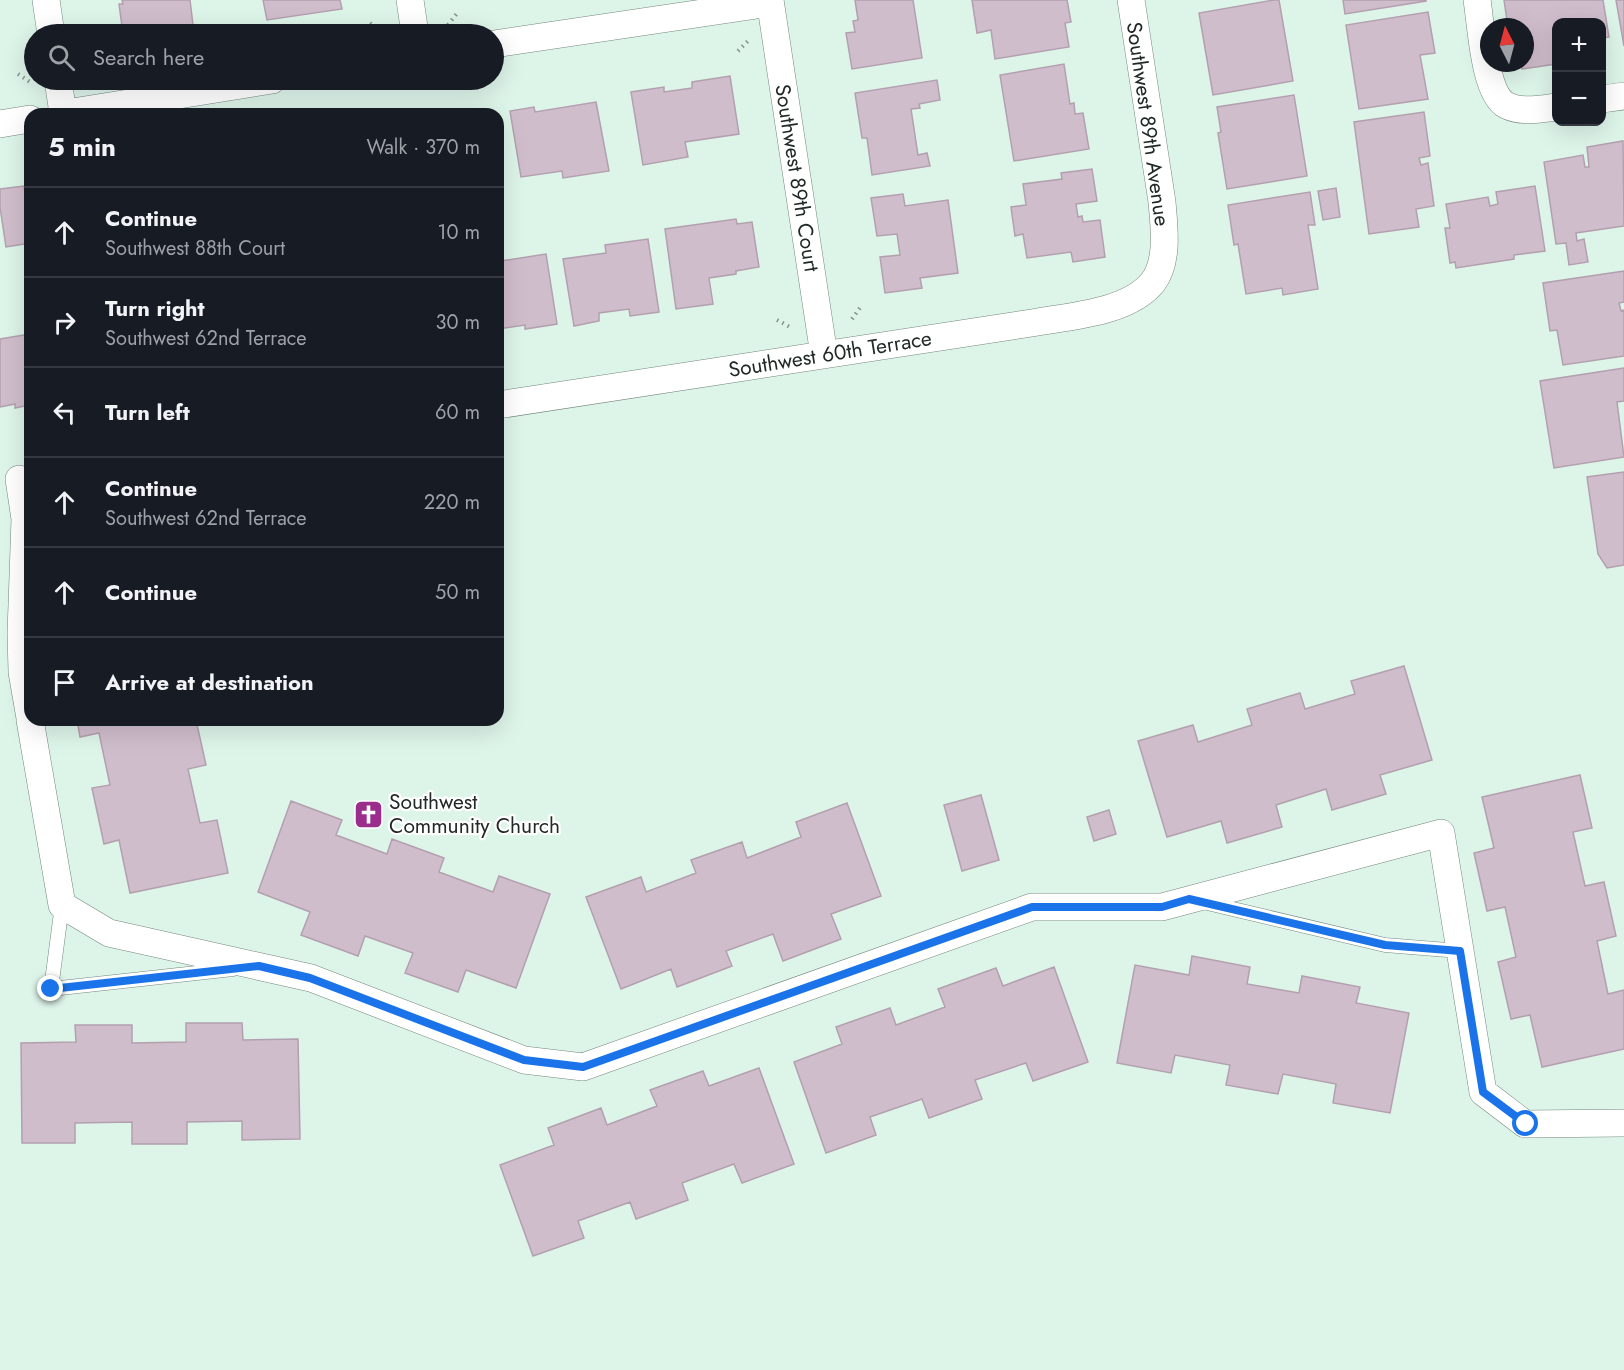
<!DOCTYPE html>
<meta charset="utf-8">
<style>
body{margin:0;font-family:Jost,sans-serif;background:#20242c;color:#f1f3f6}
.controls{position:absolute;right:18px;top:18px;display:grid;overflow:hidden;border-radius:12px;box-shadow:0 6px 24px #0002}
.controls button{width:54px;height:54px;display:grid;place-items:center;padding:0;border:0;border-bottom:2px solid #363941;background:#171b24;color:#f1f3f6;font:30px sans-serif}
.compass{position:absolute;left:1480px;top:18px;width:54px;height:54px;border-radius:50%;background:#171b24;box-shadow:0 6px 24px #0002;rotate:354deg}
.stop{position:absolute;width:18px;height:18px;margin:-14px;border:4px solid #1a73e8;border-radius:50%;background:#fff}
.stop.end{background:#1a73e8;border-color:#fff;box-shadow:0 2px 6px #0008}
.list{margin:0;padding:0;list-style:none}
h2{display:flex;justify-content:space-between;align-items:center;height:78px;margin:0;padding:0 24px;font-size:26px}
h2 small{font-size:20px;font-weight:400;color:#9ea1a6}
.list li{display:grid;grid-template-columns:39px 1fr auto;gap:18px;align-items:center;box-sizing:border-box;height:90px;padding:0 24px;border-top:2px solid #363941}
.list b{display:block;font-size:22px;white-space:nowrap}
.list p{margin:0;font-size:20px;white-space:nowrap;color:#9ea1a6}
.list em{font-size:20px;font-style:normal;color:#9ea1a6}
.icon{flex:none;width:33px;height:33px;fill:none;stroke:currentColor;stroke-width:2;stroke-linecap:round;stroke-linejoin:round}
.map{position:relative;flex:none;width:1624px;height:1370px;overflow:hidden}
.search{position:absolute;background:#171b24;box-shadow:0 6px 24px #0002;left:24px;top:24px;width:480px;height:66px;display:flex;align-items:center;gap:15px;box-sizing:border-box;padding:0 21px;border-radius:33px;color:#9ea1a6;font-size:22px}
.panel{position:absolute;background:#171b24;box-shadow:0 6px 24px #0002;left:24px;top:108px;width:480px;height:618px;border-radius:18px}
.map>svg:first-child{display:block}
.building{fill:#d0bdcc;stroke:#b3a0ae;stroke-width:1.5}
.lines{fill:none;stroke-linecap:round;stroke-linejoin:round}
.lane-casing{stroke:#73887e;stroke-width:15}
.street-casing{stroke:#73887e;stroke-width:28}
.path{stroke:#84958d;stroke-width:4;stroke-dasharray:1.5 4.5;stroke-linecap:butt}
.lane{stroke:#fff;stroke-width:14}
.street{stroke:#fff;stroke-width:27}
.route{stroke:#1a73e8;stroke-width:8}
.labels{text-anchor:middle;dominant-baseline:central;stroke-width:4.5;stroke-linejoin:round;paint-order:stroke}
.street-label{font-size:21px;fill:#202925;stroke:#fff}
.poi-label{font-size:21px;fill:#202925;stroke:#fff;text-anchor:start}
</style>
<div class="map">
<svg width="1624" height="1370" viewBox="0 0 1624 1370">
<rect width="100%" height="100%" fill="#ddf4e9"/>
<path class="building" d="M 122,0 L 190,0 L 193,25 L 123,34 L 119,4 L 123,4 Z
M 263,0 L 340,0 L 342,9 L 267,20 Z
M 855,0 L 913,0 L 922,58 L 852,69 L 846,33 L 855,32 L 853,21 L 858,20 Z
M 972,0 L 1067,0 L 1071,22 L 1065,23 L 1069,47 L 995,59 L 991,30 L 977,33 Z
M 1274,0 L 1279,0 L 1293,81 L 1213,95 L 1199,13 Z
M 1343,0 L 1426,0 L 1426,1 L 1345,14 Z
M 1504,0 L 1603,0 L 1609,37 L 1602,38 L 1602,22 L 1556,22 L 1556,64 L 1522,69 L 1521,63 L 1525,63 L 1525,27 L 1508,27 Z
M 1616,0 L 1624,0 L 1624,46 Z
M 1428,12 L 1435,53 L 1420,55 L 1428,99 L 1359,109 L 1346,25 Z
M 1064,64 L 1070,104 L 1074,103 L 1075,114 L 1083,113 L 1089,149 L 1014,161 L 1000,75 Z
M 730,76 L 739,134 L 685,142 L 688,157 L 643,165 L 631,92 L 664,87 L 664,92 L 692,88 L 692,82 Z
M 937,80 L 940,100 L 919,104 L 920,108 L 911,109 L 918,155 L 927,153 L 930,166 L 872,175 L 867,138 L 862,138 L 855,93 Z
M 1294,95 L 1307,176 L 1227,189 L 1218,133 L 1221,132 L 1217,107 Z
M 596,102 L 609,171 L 563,178 L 562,171 L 521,177 L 510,111 L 534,107 L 535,112 Z
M 1424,112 L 1430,156 L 1419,158 L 1421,165 L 1428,163 L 1434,206 L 1416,209 L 1419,227 L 1369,234 L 1354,122 Z
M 1623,141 L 1624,226 L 1576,233 L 1577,241 L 1584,239 L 1588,262 L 1569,265 L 1566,243 L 1556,244 L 1544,162 L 1583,155 L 1585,167 L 1589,167 L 1587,147 Z
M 1092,169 L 1097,201 L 1076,204 L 1078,217 L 1082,216 L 1083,222 L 1100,220 L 1105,257 L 1073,262 L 1071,252 L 1027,258 L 1023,234 L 1015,236 L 1011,207 L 1026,205 L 1023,184 L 1062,179 L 1061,173 Z
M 24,186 L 25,193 L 30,192 L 30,243 L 6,247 L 0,207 L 0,189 Z
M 1535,186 L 1545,251 L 1514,255 L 1514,259 L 1456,268 L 1455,262 L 1450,263 L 1445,228 L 1450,228 L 1446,204 L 1488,197 L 1490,206 L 1498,204 L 1496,192 Z
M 1336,188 L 1340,217 L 1323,220 L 1318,191 Z
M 1310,192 L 1315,225 L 1308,225 L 1318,289 L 1283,295 L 1282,288 L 1246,294 L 1238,244 L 1234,245 L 1228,205 Z
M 903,194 L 905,206 L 948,200 L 958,273 L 920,278 L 922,288 L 885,293 L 880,257 L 900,255 L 897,234 L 877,236 L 871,198 Z
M 736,219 L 737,224 L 752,222 L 759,267 L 736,271 L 736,274 L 709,278 L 713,304 L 676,309 L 665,229 Z
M 648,239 L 659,312 L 630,316 L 629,309 L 599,313 L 599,321 L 574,326 L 563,259 L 606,253 L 605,245 Z
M 546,254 L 557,324 L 525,329 L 525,325 L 498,329 L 498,274 L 502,274 L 501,261 Z
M 1624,271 L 1624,302 L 1619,303 L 1621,311 L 1624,310 L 1624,356 L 1563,365 L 1557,330 L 1550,331 L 1543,283 Z
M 30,334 L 30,405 L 15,408 L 15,404 L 0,407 L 0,339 Z
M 1624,368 L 1624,401 L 1617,402 L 1624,457 L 1554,468 L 1540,381 Z
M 1624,472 L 1624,565 L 1607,568 L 1598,554 L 1587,477 Z
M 1404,666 L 1432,760 L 1380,775 L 1386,794 L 1332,810 L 1326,789 L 1276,805 L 1282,827 L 1227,843 L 1221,821 L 1167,837 L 1138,741 L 1193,725 L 1198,742 L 1252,725 L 1247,709 L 1300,693 L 1305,709 L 1355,694 L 1351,681 Z
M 77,720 L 196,720 L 206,765 L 188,769 L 200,823 L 217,820 L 228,873 L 130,893 L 119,840 L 104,844 L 92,788 L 110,785 L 99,733 L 80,737 Z
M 1580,775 L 1592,828 L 1573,832 L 1585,886 L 1604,882 L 1616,936 L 1597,941 L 1608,994 L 1624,990 L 1624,1049 L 1542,1067 L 1530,1015 L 1511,1019 L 1498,962 L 1516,957 L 1505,907 L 1487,911 L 1474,853 L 1494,848 L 1482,797 Z
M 981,795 L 999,860 L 962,871 L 944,805 Z
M 291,801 L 342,820 L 336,835 L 387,854 L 392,839 L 444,858 L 439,872 L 493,892 L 499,876 L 550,894 L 516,988 L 466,970 L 458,992 L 405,973 L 413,953 L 365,936 L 358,956 L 301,935 L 310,912 L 258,892 Z
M 847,803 L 881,896 L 831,914 L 841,939 L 783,961 L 773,934 L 726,951 L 732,966 L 677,987 L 671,969 L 621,989 L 586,897 L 641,877 L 646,892 L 696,873 L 691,860 L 742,842 L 747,858 L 801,837 L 796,822 Z
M 1109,810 L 1116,834 L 1094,841 L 1087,817 Z
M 1192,956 L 1250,967 L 1247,984 L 1299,993 L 1302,976 L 1360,987 L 1356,1003 L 1409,1013 L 1390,1113 L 1333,1103 L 1336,1084 L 1283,1074 L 1278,1094 L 1226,1085 L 1230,1065 L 1175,1055 L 1171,1073 L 1117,1063 L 1135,965 L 1189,975 Z
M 1054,967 L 1088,1062 L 1033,1081 L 1026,1063 L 975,1080 L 982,1099 L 929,1118 L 922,1099 L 870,1117 L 876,1135 L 826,1153 L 794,1062 L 842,1044 L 836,1027 L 890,1008 L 896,1025 L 945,1007 L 938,989 L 996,968 L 1003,986 Z
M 186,1023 L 242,1023 L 243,1040 L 298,1039 L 300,1139 L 242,1140 L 242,1121 L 187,1122 L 187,1144 L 132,1144 L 132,1122 L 75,1123 L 75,1143 L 22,1143 L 21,1043 L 76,1042 L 75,1025 L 132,1025 L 132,1043 L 186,1042 Z
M 759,1068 L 794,1164 L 742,1183 L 734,1164 L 682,1183 L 688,1200 L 636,1219 L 630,1202 L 578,1221 L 584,1238 L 533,1256 L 500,1165 L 554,1145 L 548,1128 L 601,1108 L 607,1125 L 657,1106 L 650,1090 L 703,1071 L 709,1086 Z"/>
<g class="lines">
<defs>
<path id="lane" d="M 1203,902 L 1385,945 L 1460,951
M 62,905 L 51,989 L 233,969"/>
<path id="street" d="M 46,0 L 51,34
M 410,0 L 415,34
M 770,0 L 824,355
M 1477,0 C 1481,24 1484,93 1506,105 C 1520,113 1541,109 1556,107
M 494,44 L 770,3
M 58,80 L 63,113
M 1602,99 L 1624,96
M 60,114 L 272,80
M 0,124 L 30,119
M 498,405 L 1038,322 C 1073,316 1129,312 1153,282 C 1169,261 1164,226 1162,202 L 1131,0
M 19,479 L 25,519 L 21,633 L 22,672 L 30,718
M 30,720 L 62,905 L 109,933 L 311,978 L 524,1060 L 583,1067 L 1032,907 L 1162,907 L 1441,833 L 1483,1092 L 1525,1124 L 1624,1123"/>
</defs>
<use href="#lane" class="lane-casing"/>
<use href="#street" class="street-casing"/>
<path class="path" d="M 370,23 L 385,34
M 448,25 L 458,12
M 738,51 L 748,41
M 18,74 L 30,82
M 852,319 L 862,305
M 777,320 L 790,327"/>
<use href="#lane" class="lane"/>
<use href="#street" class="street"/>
</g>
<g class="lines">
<path class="route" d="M 51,989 L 259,966 L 310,978 L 524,1060 L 583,1067 L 1032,907 L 1162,907 L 1189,899 L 1385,945 L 1460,951 L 1483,1092 L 1526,1124"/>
</g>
<defs>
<symbol id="church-square" viewBox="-11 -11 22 22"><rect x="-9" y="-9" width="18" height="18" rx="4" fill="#9b2e8d" stroke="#fff"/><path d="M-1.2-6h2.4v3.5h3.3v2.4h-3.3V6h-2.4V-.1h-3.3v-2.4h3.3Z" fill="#fff"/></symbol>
</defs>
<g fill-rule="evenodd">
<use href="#church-square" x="352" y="798" width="33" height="33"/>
</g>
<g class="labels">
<g class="street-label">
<text transform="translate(1148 124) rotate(82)">Southwest 89th Avenue</text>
<text transform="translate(797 178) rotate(81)">Southwest 89th Court</text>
<text transform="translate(830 354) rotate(-9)">Southwest 60th Terrace</text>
</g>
<g class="poi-label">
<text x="389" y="802">Southwest<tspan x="389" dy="24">Community Church</tspan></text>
</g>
</g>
</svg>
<div class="controls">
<button>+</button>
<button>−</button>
</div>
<svg class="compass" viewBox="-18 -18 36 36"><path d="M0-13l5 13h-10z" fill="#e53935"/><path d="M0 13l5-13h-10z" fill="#9ea1a6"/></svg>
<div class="stop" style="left:1526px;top:1124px"></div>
<div class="stop end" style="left:51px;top:989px"></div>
<div class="search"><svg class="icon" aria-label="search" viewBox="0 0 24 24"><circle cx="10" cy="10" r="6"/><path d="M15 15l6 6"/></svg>Search here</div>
<section class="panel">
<h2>5 min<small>Walk · 370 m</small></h2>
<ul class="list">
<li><svg class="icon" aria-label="ahead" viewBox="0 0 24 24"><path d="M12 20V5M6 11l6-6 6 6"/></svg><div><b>Continue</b><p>Southwest 88th Court</p></div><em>10 m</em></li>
<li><svg class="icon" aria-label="right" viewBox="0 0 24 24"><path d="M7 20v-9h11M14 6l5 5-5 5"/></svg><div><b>Turn right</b><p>Southwest 62nd Terrace</p></div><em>30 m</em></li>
<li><svg class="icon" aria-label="left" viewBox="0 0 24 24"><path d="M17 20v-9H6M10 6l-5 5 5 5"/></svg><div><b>Turn left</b></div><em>60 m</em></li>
<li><svg class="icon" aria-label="ahead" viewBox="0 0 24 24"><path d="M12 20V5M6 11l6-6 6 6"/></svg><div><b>Continue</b><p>Southwest 62nd Terrace</p></div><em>220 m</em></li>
<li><svg class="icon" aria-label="ahead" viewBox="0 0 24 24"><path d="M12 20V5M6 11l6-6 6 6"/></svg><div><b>Continue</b></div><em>50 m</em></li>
<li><svg class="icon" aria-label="arrive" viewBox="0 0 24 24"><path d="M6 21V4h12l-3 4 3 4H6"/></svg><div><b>Arrive at destination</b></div></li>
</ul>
</section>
</div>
